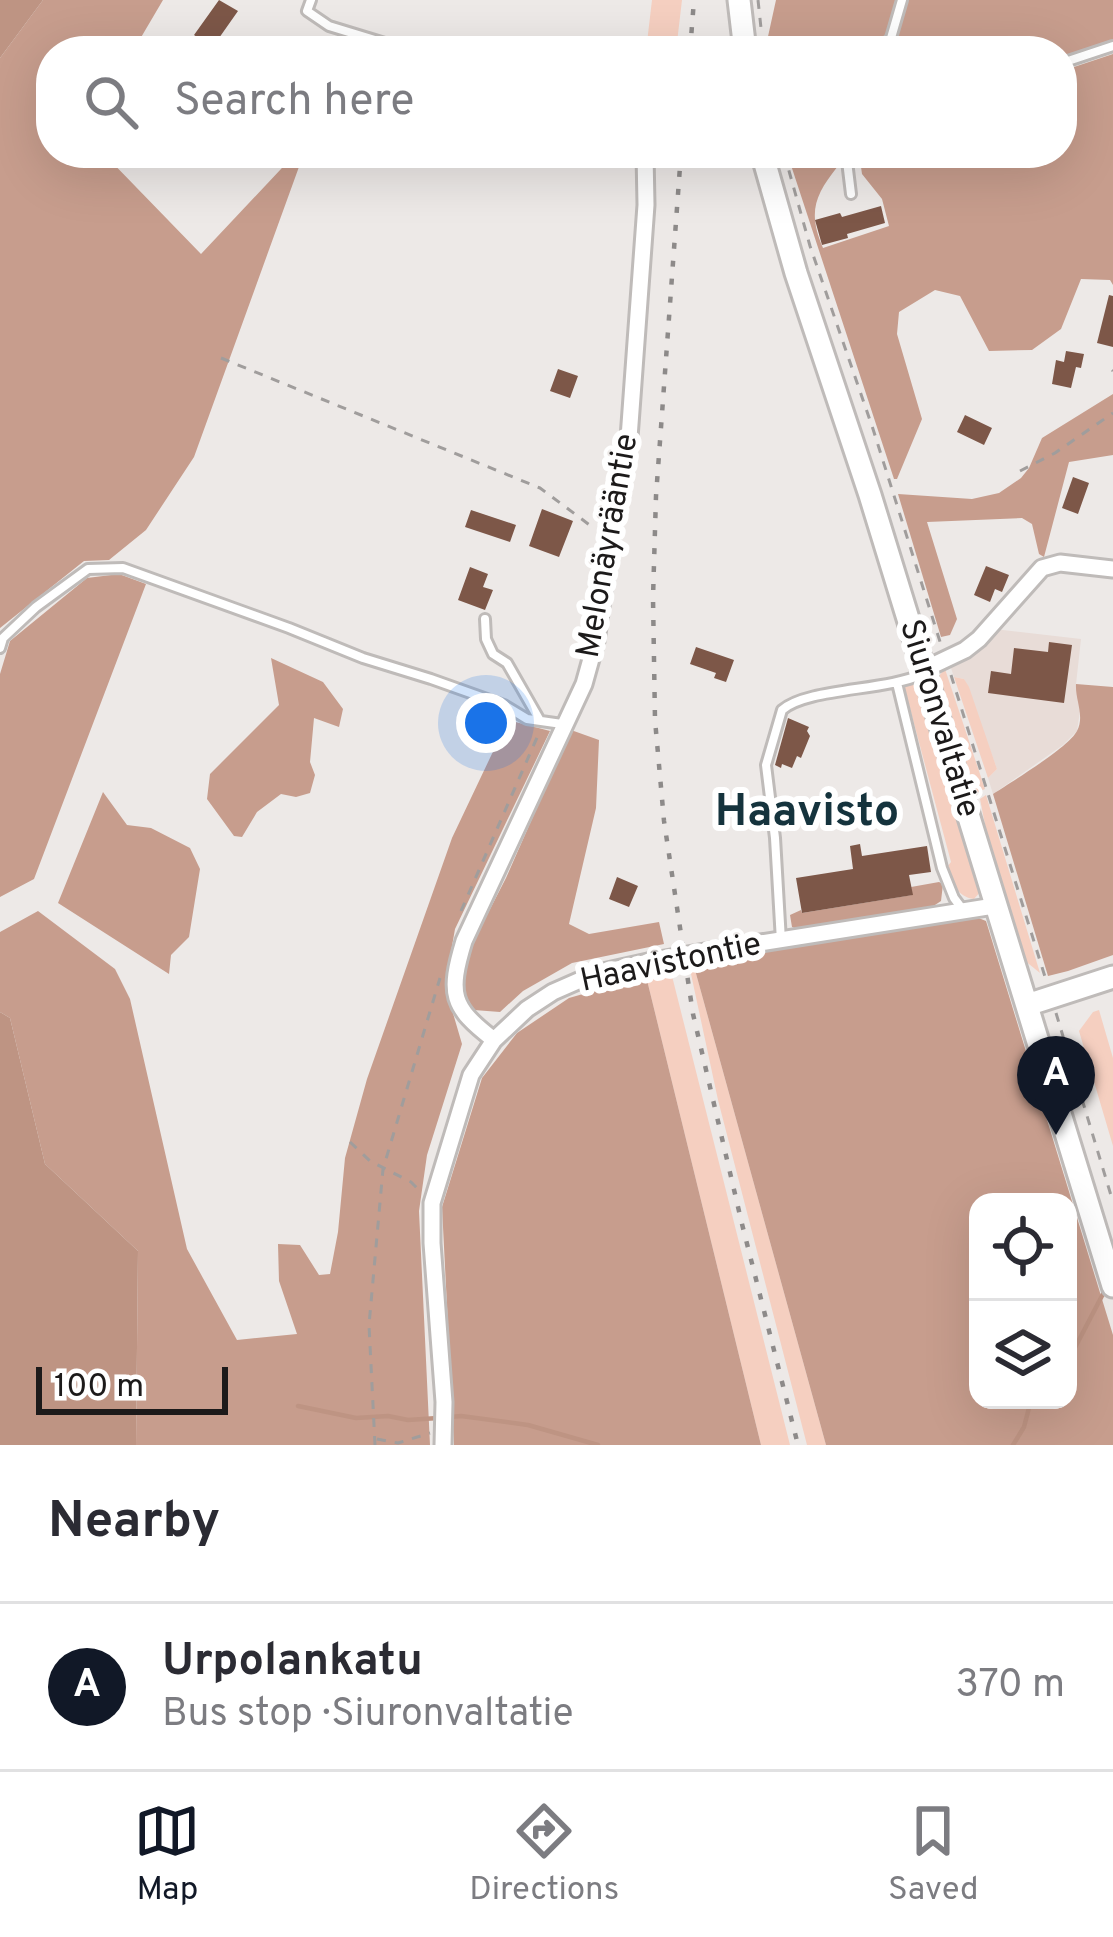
<!DOCTYPE html>
<meta charset="utf-8">
<style>
body{margin:0;font-family:Overpass,sans-serif;background:#f7f7f7;color:#2b2b33}
.controls{position:absolute;right:36px;bottom:36px;display:grid;overflow:hidden;border-radius:24px;box-shadow:0 12px 48px #0002}
.controls button{width:108px;height:108px;display:grid;place-items:center;padding:0;border:0;border-bottom:3px solid #e1e1e2;background:#fff;color:#2b2b33;font:60px sans-serif}
.scale{position:absolute;left:36px;bottom:30px;width:192px;box-sizing:border-box;padding-left:12px;border:6px solid #1c1a1a;border-top:0;font-size:33px;line-height:42px;white-space:nowrap;color:#1c1a1a;-webkit-text-stroke:9px #fff;paint-order:stroke}
.you{position:absolute;left:486px;top:723px;width:42px;height:42px;margin:-30px;border:9px solid #fff;border-radius:50%;background:#1a73e8;box-shadow:0 0 0 18px #1a73e833}
.badge{display:grid;place-items:center;width:78px;height:78px;border-radius:50%;background:#111827;color:#fff;font-size:39px;font-weight:700}
.pin{position:absolute;translate:-50% -99px;filter:drop-shadow(0 3px 6px #0008)}
.pin::after{content:'';position:absolute;top:63px;width:42px;height:36px;background:inherit;clip-path:polygon(0 0,100% 0,50% 100%)}
.list{margin:0;padding:0;list-style:none}
h2{display:flex;justify-content:space-between;align-items:center;height:156px;margin:0;padding:0 48px;font-size:51px}
h2 small{font-size:39px;font-weight:400;color:#7c7c81}
.list li{display:grid;grid-template-columns:78px 1fr auto;gap:36px;align-items:center;box-sizing:border-box;height:168px;padding:0 48px;border-top:3px solid #e1e1e2}
.list b{display:block;font-size:45px;white-space:nowrap}
.list p{margin:0;font-size:39px;white-space:nowrap;color:#7c7c81}
.list em{font-size:39px;font-style:normal;color:#7c7c81}
.icon{flex:none;width:66px;height:66px;fill:none;stroke:currentColor;stroke-width:2;stroke-linecap:round;stroke-linejoin:round}
.map{position:relative;flex:none;width:1113px;height:1445px;overflow:hidden}
.search{position:absolute;background:#fff;box-shadow:0 12px 48px #0002;left:36px;right:36px;top:36px;height:132px;display:flex;align-items:center;gap:30px;box-sizing:border-box;padding:0 42px;border-radius:48px;color:#7c7c81;font-size:45px}
.sheet{height:324px;background:#fff}
nav{display:flex;justify-content:space-around;align-items:center;box-sizing:border-box;height:168px;border-top:3px solid #e1e1e2;background:#fff;font-size:33px;color:#7c7c81}
nav a{display:grid;justify-items:center;gap:6px}
nav .on{color:#111827}
.map>svg:first-child{display:block}
.built{fill:#e8dcd7}
.green{fill:#f5cfc0}
.forest{fill:#c79d8d;fill-rule:evenodd}
.water{fill:#be9483}
.lines{fill:none;stroke-linecap:round;stroke-linejoin:round}
.stream{stroke:#be9483;stroke-width:4.5}
.building{fill:#7d5748}
.lane-casing{stroke:#bfbbb9;stroke-width:14}
.street-casing{stroke:#bfbbb9;stroke-width:21}
.secondary-casing{stroke:#bfbbb9;stroke-width:27}
.path{stroke:#a09d9c;stroke-width:3;stroke-dasharray:9 9;stroke-linecap:butt}
.lane{stroke:#fff;stroke-width:8}
.street{stroke:#fff;stroke-width:15}
.secondary{stroke:#fff;stroke-width:21}
.rail{stroke:#8d8a89;stroke-width:4.5;stroke-dasharray:6 12;stroke-linecap:butt}
.street-bridge-casing{stroke:#bfbbb9;stroke-width:21;stroke-linecap:butt}
.street-bridge{stroke:#fff;stroke-width:15}
.labels{text-anchor:middle;dominant-baseline:central;stroke-width:12;stroke-linejoin:round;paint-order:stroke}
.street-label{font-size:33px;fill:#1c1a1a;stroke:#fff}
.district-label{font-size:45px;font-weight:bold;fill:#15333d;stroke:#fff}
</style>
<div class="map">
<svg width="1113" height="1445" viewBox="0 0 1113 1445">
<rect width="100%" height="100%" fill="#ede9e7"/>
<path class="built" d="M 994,629 L 1081,639 L 1076,684 L 1080,711 L 1077,731 L 1063,745 L 993,794 L 988,778 L 997,769 L 964,679 L 954,677 L 949,662 Z"/>
<path class="green" d="M 652,0 L 682,0 L 676,51 L 646,51 Z
M 945,669 L 985,789 L 978,792 L 960,758 L 937,685 L 938,677 Z
M 954,677 L 964,679 L 969,687 L 997,769 L 988,778 Z
M 920,679 L 981,891 L 974,899 C 957,897 952,882 947,867 L 951,862 L 904,686 Z
M 986,795 L 1040,973 L 1024,960 L 992,860 L 980,799 Z
M 692,959 L 826,1445 L 807,1445 L 718,1100 L 688,960 Z
M 671,972 L 790,1445 L 761,1445 L 646,976 Z
M 1099,1010 L 1113,1058 L 1113,1146 L 1079,1031 L 1093,1012 Z"/>
<path class="forest" d="M 43,0 L 163,0 L 133,51 L 51,51 L 51,153 L 103,153 L 201,254 L 296,153 L 304,153 L 194,457 L 146,530 L 109,560 L 84,561 L 0,628 L 0,58 Z
M 776,0 L 1113,0 L 1113,41 L 1062,58 L 1062,51 L 768,51 L 767,41 Z
M 1113,54 L 1113,285 L 1110,280 L 1081,279 L 1061,329 L 1032,350 L 989,351 L 960,296 L 935,290 L 899,312 L 897,334 L 922,419 L 897,479 L 894,479 L 787,153 L 836,153 L 838,166 C 814,196 808,213 823,248 L 889,226 L 882,199 L 862,174 L 859,153 L 1062,153 L 1062,71 Z
M 1113,394 L 1113,455 L 1069,462 L 1044,557 L 1039,554 L 1032,524 L 1022,518 L 927,522 L 957,619 L 950,635 L 941,637 L 898,494 L 972,499 L 999,493 L 1021,478 L 1029,468 L 1042,438 Z
M 119,574 L 146,584 L 34,879 L 0,897 L 0,674 L 10,641 L 87,578 Z
M 271,658 L 323,682 L 343,709 L 339,727 L 314,718 L 310,762 L 315,775 L 310,793 L 296,797 L 281,794 L 257,812 L 242,837 L 234,836 L 207,799 L 210,774 L 279,705 Z
M 1076,684 L 1113,687 L 1113,955 L 1068,971 L 1048,976 L 993,794 C 1011,782 1068,748 1077,731 C 1085,716 1075,700 1076,684 Z
M 508,720 L 550,731 L 455,929 L 445,986 L 462,1044 L 427,1155 L 419,1211 L 430,1445 L 136,1445 L 138,1251 L 45,1164 L 10,1018 L 0,1012 L 0,932 L 38,911 L 115,969 L 130,999 L 187,1249 L 237,1340 L 297,1334 L 279,1281 L 278,1244 L 300,1245 L 319,1275 L 330,1274 L 338,1232 L 345,1158 L 367,1079 L 452,838 Z
M 571,730 L 599,740 L 596,808 L 569,924 L 589,934 L 659,922 L 664,944 L 572,963 L 523,991 L 500,1012 L 474,1010 L 462,989 L 472,944 L 506,878 Z
M 103,792 L 127,825 L 151,828 L 190,848 L 200,869 L 189,937 L 171,955 L 169,974 L 58,903 Z
M 939,882 L 943,884 L 941,901 L 929,909 L 797,929 L 792,927 L 790,915 L 801,910 L 802,913 L 912,895 L 911,887 Z
M 971,915 L 986,921 L 1113,1335 L 1113,1445 L 826,1445 L 692,959 ZM 978,1202 L 1068,1202 L 1068,1400 L 978,1400 Z
M 646,976 L 761,1445 L 454,1445 L 442,1207 L 482,1078 L 517,1033 L 569,998 Z"/>
<path class="water" d="M 0,0 L 43,0 L 0,58 Z
M 0,1012 L 10,1018 L 45,1164 L 138,1251 L 136,1445 L 0,1445 Z"/>
<g class="lines">
<path class="stream" d="M 1068,1361 L 1104,1292
M 298,1406 L 356,1418 L 388,1416 L 408,1420 L 438,1418
M 450,1417 L 461,1416 L 528,1425 L 598,1445
M 1013,1445 L 1024,1427 L 1031,1400"/>
</g>
<path class="building" d="M 219,0 L 238,11 L 212,48 L 194,35 Z
M 881,206 L 885,223 L 847,234 L 848,238 L 822,245 L 815,220 L 840,213 L 842,217 Z
M 1109,295 L 1113,296 L 1113,347 L 1097,343 Z
M 1066,351 L 1084,354 L 1081,368 L 1076,367 L 1071,388 L 1052,384 L 1056,360 L 1064,362 Z
M 558,369 L 578,376 L 570,398 L 550,391 Z
M 965,415 L 992,428 L 984,445 L 957,432 Z
M 1073,477 L 1089,483 L 1078,514 L 1062,508 Z
M 542,509 L 573,521 L 559,557 L 529,546 Z
M 471,510 L 516,525 L 510,542 L 465,527 Z
M 986,566 L 1009,575 L 1002,592 L 995,589 L 990,602 L 974,595 Z
M 470,567 L 488,574 L 483,587 L 493,590 L 485,610 L 458,600 Z
M 1049,642 L 1072,645 L 1064,703 L 988,693 L 991,671 L 1011,674 L 1014,648 L 1048,652 Z
M 696,647 L 734,660 L 726,682 L 714,678 L 716,673 L 690,664 Z
M 788,718 L 809,727 L 807,731 L 810,736 L 801,758 L 797,756 L 792,768 L 782,764 L 781,768 L 775,765 Z
M 860,844 L 862,856 L 927,846 L 931,872 L 909,875 L 913,895 L 802,913 L 796,878 L 853,869 L 850,846 Z
M 617,877 L 638,886 L 629,907 L 609,899 Z"/>
<g class="lines">
<defs>
<path id="lane" d="M 311,0 L 307,11 L 329,26 L 411,51
M 750,50 L 822,46 L 882,48 L 891,38 L 902,0
M 1062,63 L 1113,46
M 846,153 L 851,194
M 485,619 L 486,639 L 493,654 L 507,663 L 539,719
M 0,648 L 3,638 L 36,607 L 88,569 L 123,568 L 289,628 L 363,658 L 431,679 L 504,705 L 527,719 L 562,724
M 897,683 L 942,868 L 954,898 L 963,910
M 781,941 L 775,838 L 766,765 L 782,710 C 807,688 885,691 923,674"/>
<path id="street" d="M 923,670 L 965,650 L 979,639 L 1042,568 L 1060,563 L 1113,569
M 710,951 L 994,906
M 494,1040 C 451,1007 448,994 464,941 L 584,684 L 596,641 L 617,495 L 629,438 L 646,205 L 645,153
M 443,1445 L 444,1402 L 432,1243 L 432,1203 L 471,1075 L 494,1040 L 527,1009 L 553,992 L 594,974 L 648,962"/>
<path id="secondary" d="M 739,0 L 745,51
M 762,153 L 796,273 L 870,495 L 1113,1286
M 1027,1005 L 1113,977"/>
</defs>
<use href="#lane" class="lane-casing"/>
<use href="#street" class="street-casing"/>
<use href="#secondary" class="secondary-casing"/>
<path class="path" d="M 758,0 L 761,28
M 784,153 L 810,246 L 873,429 L 942,648
M 221,358 L 540,488 L 595,529
M 1112,370 L 1113,371
M 1020,471 L 1055,453 L 1113,413
M 951,675 L 1046,980
M 461,911 L 539,733
M 1056,1013 L 1113,1202
M 350,1142 L 370,1161 L 411,1182 L 422,1193
M 377,1439 L 398,1443 L 430,1433
M 375,1445 L 369,1325 L 383,1169 L 440,978"/>
<use href="#lane" class="lane"/>
<use href="#street" class="street"/>
<use href="#secondary" class="secondary"/>
<path class="rail" d="M 690,51 L 694,0
M 681,153 L 656,496 L 653,598 L 655,720 L 664,821 L 693,1014 L 742,1224 L 798,1445"/>
<defs>
<path id="street-bridge" d="M 648,962 L 710,951"/>
</defs>
<use href="#street-bridge" class="street-bridge-casing"/>
<use href="#street-bridge" class="street-bridge"/>
</g>
<g class="labels">
<g class="street-label">
<text transform="translate(609 546) rotate(-80)">Melonäyrääntie</text>
<text transform="translate(938 719) rotate(73)">Siuronvaltatie</text>
<text transform="translate(671 964) rotate(-12)">Haavistontie</text>
</g>
<g class="district-label">
<text x="807" y="813">Haavisto</text>
</g>
</g>
</svg>
<div class="controls">
<button><svg class="icon" aria-label="locate" viewBox="0 0 24 24"><circle cx="12" cy="12" r="6"/><path d="M12 2v4M12 18v4M2 12h4M18 12h4"/></svg></button>
<button><svg class="icon" aria-label="layers" viewBox="0 0 24 24"><path d="M12 4l9 5-9 5-9-5zM3 14l9 5 9-5"/></svg></button>
</div>
<div class="scale">100 m</div>
<div class="you"></div>
<div class="pin badge" style="left:1056px;top:1135px">A</div>
<div class="search"><svg class="icon" aria-label="search" viewBox="0 0 24 24"><circle cx="10" cy="10" r="6"/><path d="M15 15l6 6"/></svg>Search here</div>
</div>
<section class="sheet">
<h2>Nearby<small></small></h2>
<ul class="list">
<li><span class="badge">A</span><div><b>Urpolankatu</b><p>Bus stop · Siuronvaltatie</p></div><em>370 m</em></li>
</ul>
</section>
<nav>
<a class="on"><svg class="icon" aria-label="map" viewBox="0 0 24 24"><path d="M3 6l6-2 6 2 6-2v14l-6 2-6-2-6 2zM9 4v14M15 6v14"/></svg>Map</a>
<a><svg class="icon" aria-label="directions" viewBox="0 0 24 24"><path d="M12 3l9 9-9 9-9-9zM9 14v-3h6M13 9l2 2-2 2"/></svg>Directions</a>
<a><svg class="icon" aria-label="saved" viewBox="0 0 24 24"><path d="M7 4h10v16l-5-4-5 4z"/></svg>Saved</a>
</nav>
